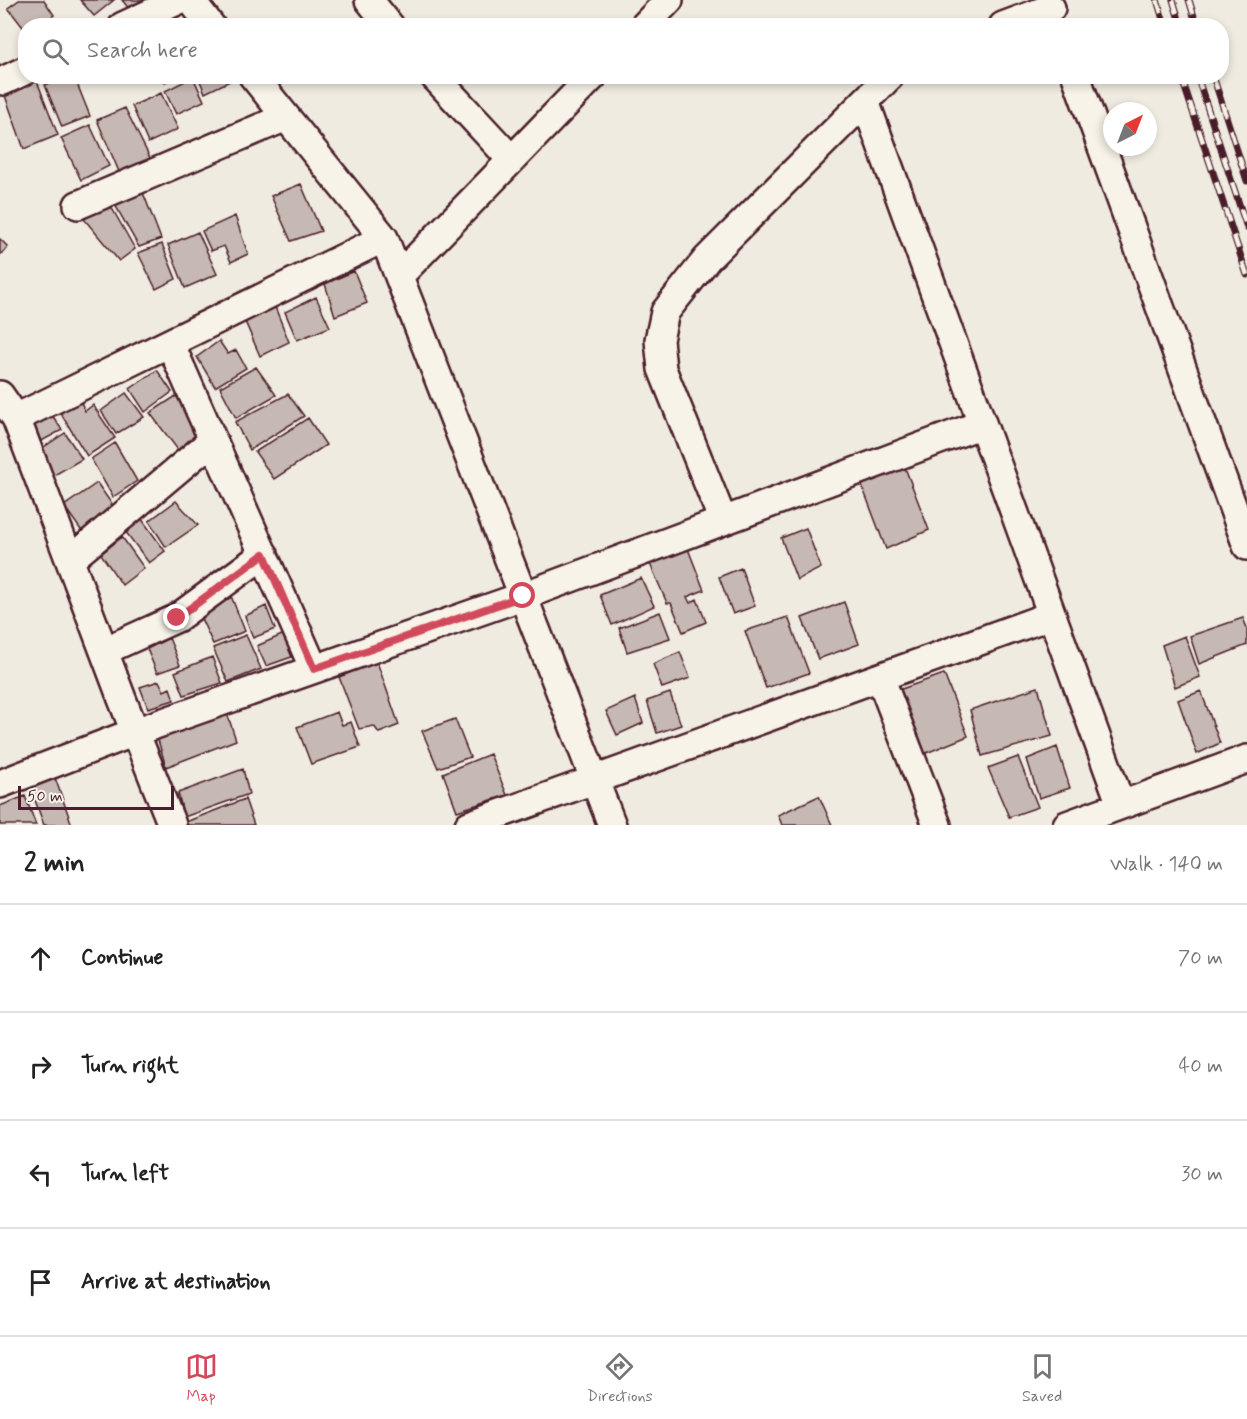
<!DOCTYPE html>
<meta charset="utf-8">
<style>
body{margin:0;font-family:Mynerve,sans-serif;background:#f6f6f6;color:#222}
.compass{position:absolute;left:1103px;top:102px;width:54px;height:54px;border-radius:50%;background:#fff;box-shadow:0 3px 9px #0003;rotate:42deg}
.scale{position:absolute;left:18px;bottom:15px;width:156px;box-sizing:border-box;padding-left:6px;border:3px solid #4a1f2b;border-top:0;font-size:16px;line-height:21px;white-space:nowrap;color:#4a1f2b;-webkit-text-stroke:4px #f7f3e8;paint-order:stroke}
.stop{position:absolute;width:18px;height:18px;margin:-14px;border:4px solid #d1495b;border-radius:50%;background:#fff}
.stop.end{background:#d1495b;border-color:#fff;box-shadow:0 2px 6px #0008}
.list{margin:0;padding:0;list-style:none}
h2{display:flex;justify-content:space-between;align-items:center;height:78px;margin:0;padding:0 24px;font-size:26px}
h2 small{font-size:20px;font-weight:400;color:#767676}
.list li{display:grid;grid-template-columns:39px 1fr auto;gap:18px;align-items:center;box-sizing:border-box;height:108px;padding:0 24px;border-top:2px solid #e0e0e0}
.list b{display:block;font-size:22px;white-space:nowrap}
.list em{font-size:20px;font-style:normal;color:#767676}
.icon{flex:none;width:33px;height:33px;fill:none;stroke:currentColor;stroke-width:2;stroke-linecap:round;stroke-linejoin:round}
.map{position:relative;flex:none;width:1247px;height:825px;overflow:hidden}
.search{position:absolute;background:#fff;box-shadow:0 3px 9px #0003;left:18px;right:18px;top:18px;height:66px;display:flex;align-items:center;gap:15px;box-sizing:border-box;padding:0 21px;border-radius:24px;color:#767676;font-size:22px}
.sheet{height:510px;background:#fff}
nav{display:flex;justify-content:space-around;align-items:center;box-sizing:border-box;height:84px;border-top:2px solid #e0e0e0;background:#fff;font-size:16px;color:#767676}
nav a{display:grid;justify-items:center;gap:3px}
nav .on{color:#d1495b}
.map>svg:first-child{display:block}
.building{fill:#c6b8b3;stroke:#4a1f2b;stroke-width:1.5}
.lines{fill:none;stroke-linecap:round;stroke-linejoin:round}
.minor-casing{stroke:#4a1f2b;stroke-width:32}
.minor{stroke:#f7f3e8;stroke-width:27}
.rail-casing{stroke:#4a1f2b;stroke-width:7}
.rail{stroke:#f7f3e8;stroke-width:4.5;stroke-dasharray:14;stroke-linecap:butt}
.route{stroke:#d1495b;stroke-width:8}
</style>
<div class="map">
<svg width="1247" height="825" viewBox="0 0 1247 825">
<rect width="100%" height="100%" fill="#f0ebe0"/>
<filter id="ink" filterUnits="userSpaceOnUse"><feTurbulence type="fractalNoise" baseFrequency=".0167" numOctaves="2"/><feDisplacementMap in="SourceGraphic" scale="12" xChannelSelector="R" yChannelSelector="G"/><feConvolveMatrix kernelMatrix="1 2 1 2 8 2 1 2 1" color-interpolation-filters="sRGB"/></filter>
<g filter="url(#ink)">
<path class="building" d="M 19,0 L 44,0 L 54,15 L 40,26 L 26,26 L 26,31 L 8,8 Z
M 80,0 L 114,0 L 94,16 Z
M 122,0 L 143,0 L 130,10 Z
M 35,76 L 58,135 L 24,149 L 3,90 Z
M 67,76 L 74,76 L 90,116 L 62,127 L 45,85 Z
M 163,76 L 177,76 L 165,82 Z
M 198,76 L 230,76 L 232,80 L 205,93 Z
M 193,77 L 204,101 L 176,114 L 165,91 Z
M 161,93 L 178,129 L 148,143 L 132,106 Z
M 125,108 L 151,160 L 120,174 L 97,120 Z
M 90,125 L 109,166 L 81,180 L 61,138 Z
M 301,184 L 321,231 L 291,241 L 271,196 Z
M 142,190 L 161,239 L 139,247 L 114,203 Z
M 109,203 L 135,249 L 119,261 L 84,219 Z
M 235,216 L 248,254 L 231,262 L 224,246 L 211,251 L 202,231 Z
M 198,232 L 217,274 L 185,288 L 168,245 Z
M 0,239 L 8,247 L 0,255 Z
M 162,244 L 176,279 L 156,289 L 138,253 Z
M 354,271 L 367,303 L 335,316 L 325,284 Z
M 316,297 L 330,327 L 297,340 L 285,312 Z
M 273,302 L 289,342 L 260,356 L 243,317 Z
M 219,341 L 228,354 L 236,350 L 246,368 L 215,387 L 197,357 Z
M 256,367 L 276,395 L 236,418 L 220,387 Z
M 157,370 L 172,392 L 145,412 L 130,389 Z
M 126,393 L 144,417 L 116,434 L 101,411 Z
M 288,394 L 304,416 L 250,450 L 235,422 Z
M 176,396 L 207,438 L 184,458 L 150,413 Z
M 79,398 L 85,411 L 93,405 L 115,438 L 87,456 L 58,409 Z
M 48,409 L 62,430 L 36,444 L 24,423 Z
M 308,418 L 326,445 L 274,479 L 255,452 Z
M 65,433 L 82,459 L 51,477 L 38,451 Z
M 115,443 L 137,481 L 113,497 L 91,459 Z
M 904,465 L 929,530 L 886,549 L 861,483 Z
M 97,483 L 116,510 L 83,533 L 64,506 Z
M 176,501 L 198,525 L 166,547 L 149,521 Z
M 141,518 L 165,551 L 149,563 L 125,531 Z
M 806,528 L 821,568 L 797,580 L 781,538 Z
M 122,537 L 144,568 L 122,585 L 101,554 Z
M 685,541 L 704,590 L 687,597 L 690,603 L 697,599 L 706,622 L 683,632 L 671,603 L 667,603 L 647,557 Z
M 741,568 L 755,606 L 733,614 L 719,577 Z
M 641,578 L 654,606 L 612,625 L 600,595 Z
M 231,596 L 245,631 L 213,644 L 198,612 Z
M 844,602 L 859,644 L 818,659 L 802,618 Z
M 266,606 L 275,629 L 253,638 L 245,616 Z
M 660,612 L 670,638 L 627,652 L 619,628 Z
M 788,617 L 809,673 L 766,688 L 745,631 Z
M 1243,618 L 1247,628 L 1247,645 L 1199,664 L 1190,636 Z
M 291,631 L 300,654 L 266,666 L 257,646 Z
M 246,635 L 261,669 L 228,682 L 213,648 Z
M 1185,636 L 1200,677 L 1175,687 L 1162,645 Z
M 169,638 L 180,665 L 157,673 L 147,649 Z
M 680,652 L 690,678 L 662,688 L 653,664 Z
M 212,657 L 222,683 L 184,695 L 175,672 Z
M 377,662 L 399,725 L 379,733 L 374,726 L 359,729 L 339,677 Z
M 944,674 L 968,736 L 919,756 L 893,692 Z
M 159,681 L 164,691 L 170,688 L 174,700 L 148,708 L 140,687 Z
M 1038,687 L 1052,736 L 982,756 L 970,710 Z
M 1201,691 L 1220,743 L 1197,754 L 1178,700 Z
M 670,693 L 681,725 L 657,733 L 647,701 Z
M 635,698 L 643,723 L 617,735 L 606,711 Z
M 337,712 L 342,725 L 351,722 L 360,747 L 311,764 L 297,727 Z
M 227,713 L 236,740 L 166,767 L 158,740 Z
M 455,719 L 470,757 L 438,768 L 422,731 Z
M 1057,747 L 1070,788 L 1039,798 L 1027,759 Z
M 490,754 L 507,795 L 457,811 L 443,773 Z
M 1018,757 L 1038,807 L 1009,817 L 988,768 Z
M 243,769 L 249,794 L 184,817 L 178,793 Z
M 54,775 L 72,825 L 44,825 L 29,784 Z
M 25,796 L 36,825 L 0,825 L 0,806 Z
M 819,796 L 832,825 L 782,825 L 778,815 Z
M 245,799 L 254,825 L 184,825 L 183,823 Z"/>
<g class="lines">
<defs>
<path id="minor" d="M 191,0 L 211,26
M 369,0 L 390,26
M 123,26 L 179,0
M 644,26 L 669,0
M 1003,26 L 1051,8
M 253,76 L 384,238 L 612,825
M 434,76 L 511,159
M 1076,76 L 1247,546
M 3,81 L 26,70
M 865,101 L 1121,805
M 78,205 L 286,117
M 399,276 L 593,76
M 170,343 L 314,669
M 0,395 L 16,418 L 122,699 L 172,825
M 16,418 L 384,238
M 723,521 L 662,369 L 659,340 L 665,312 L 707,259 L 890,76
M 70,560 L 213,440
M 104,651 L 177,618 L 264,554
M 880,677 L 937,825
M 0,784 L 135,732 L 523,596 L 982,424
M 469,825 L 1052,615
M 1067,825 L 1247,759"/>
</defs>
<use href="#minor" class="minor-casing"/>
<use href="#minor" class="minor"/>
<defs>
<path id="rail" d="M 1157,0 L 1165,26
M 1173,0 L 1181,26
M 1189,0 L 1197,26
M 1181,76 L 1247,275
M 1197,76 L 1247,228
M 1213,76 L 1247,181"/>
</defs>
<use href="#rail" class="rail-casing"/>
<use href="#rail" class="rail"/>
</g>
</g>
<g class="lines" filter="url(#ink)">
<path class="route" d="M 177,618 L 264,554 L 314,669 L 523,596"/>
</g>
</svg>
<svg class="compass" viewBox="-18 -18 36 36"><path d="M0-13l5 13h-10z" fill="#e53935"/><path d="M0 13l5-13h-10z" fill="#767676"/></svg>
<div class="scale">50 m</div>
<div class="stop" style="left:523px;top:596px"></div>
<div class="stop end" style="left:177px;top:618px"></div>
<div class="search"><svg class="icon" aria-label="search" viewBox="0 0 24 24"><circle cx="10" cy="10" r="6"/><path d="M15 15l6 6"/></svg>Search here</div>
</div>
<section class="sheet">
<h2>2 min<small>Walk · 140 m</small></h2>
<ul class="list">
<li><svg class="icon" aria-label="ahead" viewBox="0 0 24 24"><path d="M12 20V5M6 11l6-6 6 6"/></svg><div><b>Continue</b></div><em>70 m</em></li>
<li><svg class="icon" aria-label="right" viewBox="0 0 24 24"><path d="M7 20v-9h11M14 6l5 5-5 5"/></svg><div><b>Turn right</b></div><em>40 m</em></li>
<li><svg class="icon" aria-label="left" viewBox="0 0 24 24"><path d="M17 20v-9H6M10 6l-5 5 5 5"/></svg><div><b>Turn left</b></div><em>30 m</em></li>
<li><svg class="icon" aria-label="arrive" viewBox="0 0 24 24"><path d="M6 21V4h12l-3 4 3 4H6"/></svg><div><b>Arrive at destination</b></div></li>
</ul>
</section>
<nav>
<a class="on"><svg class="icon" aria-label="map" viewBox="0 0 24 24"><path d="M3 6l6-2 6 2 6-2v14l-6 2-6-2-6 2zM9 4v14M15 6v14"/></svg>Map</a>
<a><svg class="icon" aria-label="directions" viewBox="0 0 24 24"><path d="M12 3l9 9-9 9-9-9zM9 14v-3h6M13 9l2 2-2 2"/></svg>Directions</a>
<a><svg class="icon" aria-label="saved" viewBox="0 0 24 24"><path d="M7 4h10v16l-5-4-5 4z"/></svg>Saved</a>
</nav>
